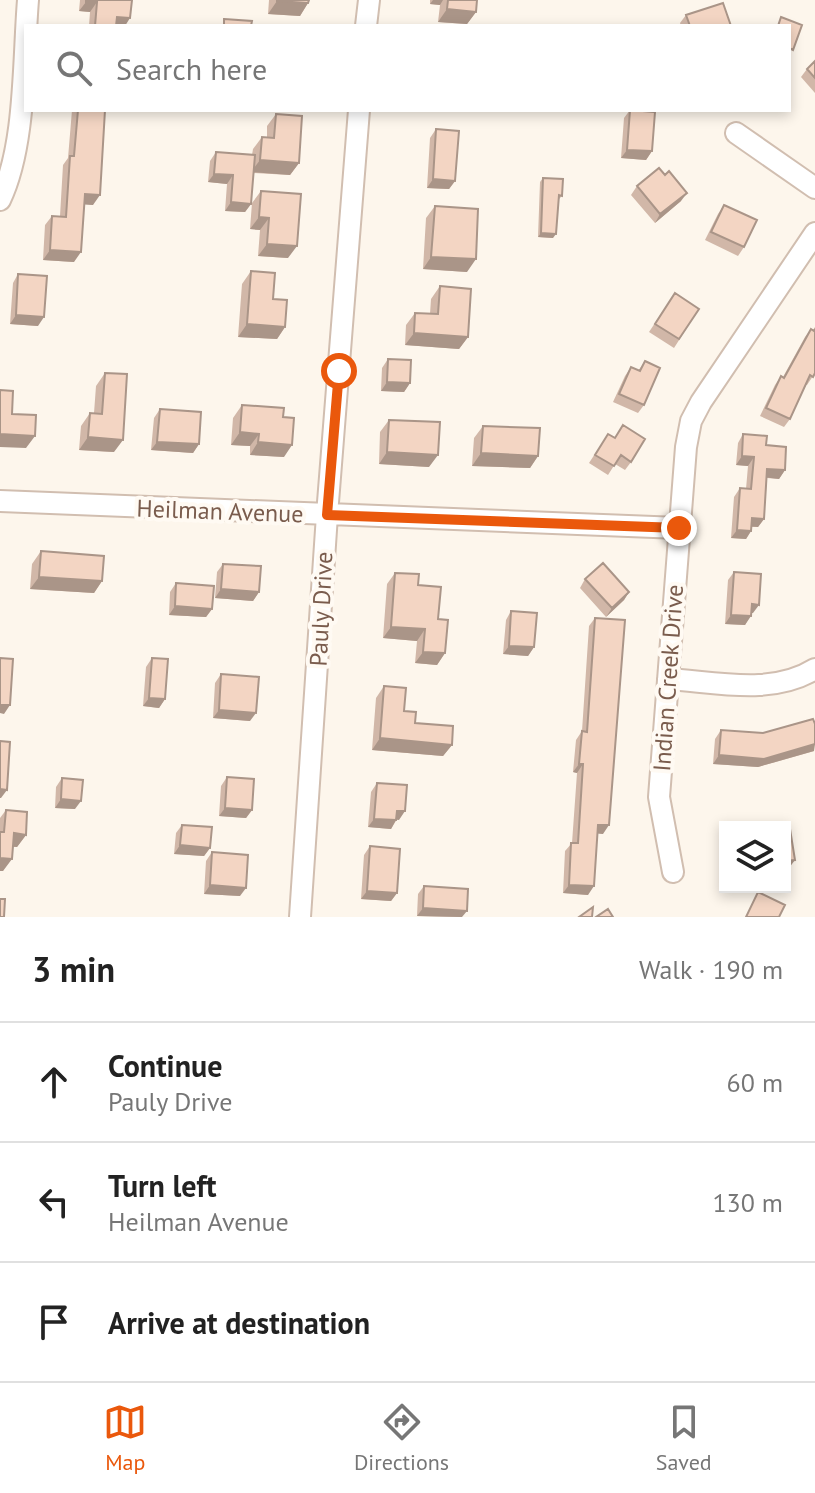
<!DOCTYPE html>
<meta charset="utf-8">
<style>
body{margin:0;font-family:"PT Sans",sans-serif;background:#f6f6f6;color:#222}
.controls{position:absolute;right:24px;bottom:24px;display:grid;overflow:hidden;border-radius:0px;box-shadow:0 4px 12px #0003}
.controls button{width:72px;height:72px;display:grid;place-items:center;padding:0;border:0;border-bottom:2px solid #e0e0e0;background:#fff;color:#222;font:40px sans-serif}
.stop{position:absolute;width:24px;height:24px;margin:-18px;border:6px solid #ea580c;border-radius:50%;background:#fff}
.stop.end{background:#ea580c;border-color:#fff;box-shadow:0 2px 8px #0008}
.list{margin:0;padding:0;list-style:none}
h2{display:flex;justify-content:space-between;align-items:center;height:104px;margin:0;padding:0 32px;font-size:34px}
h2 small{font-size:26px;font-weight:400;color:#767676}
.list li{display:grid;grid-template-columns:52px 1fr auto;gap:24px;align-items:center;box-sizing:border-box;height:120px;padding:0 32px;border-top:2px solid #e0e0e0}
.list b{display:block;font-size:30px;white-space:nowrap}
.list p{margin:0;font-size:26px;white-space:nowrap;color:#767676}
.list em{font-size:26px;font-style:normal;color:#767676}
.icon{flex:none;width:44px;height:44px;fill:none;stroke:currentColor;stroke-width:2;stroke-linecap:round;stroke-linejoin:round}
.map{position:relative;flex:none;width:815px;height:917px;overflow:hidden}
.search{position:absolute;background:#fff;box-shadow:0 4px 12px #0003;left:24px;right:24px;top:24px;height:88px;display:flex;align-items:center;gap:20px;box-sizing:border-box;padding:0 28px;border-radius:0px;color:#767676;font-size:30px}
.sheet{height:464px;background:#fff}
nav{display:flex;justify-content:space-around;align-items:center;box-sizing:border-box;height:112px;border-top:2px solid #e0e0e0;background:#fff;font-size:22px;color:#767676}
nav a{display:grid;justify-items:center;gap:4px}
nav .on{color:#ea580c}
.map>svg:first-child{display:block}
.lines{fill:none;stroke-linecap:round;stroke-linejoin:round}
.minor-casing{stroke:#d1beb0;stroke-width:24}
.minor{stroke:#fff;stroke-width:20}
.wall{fill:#d1b7a8}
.shaded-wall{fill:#aa9588}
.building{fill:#f3d5c3;stroke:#aa9588;stroke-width:2}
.route{stroke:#ea580c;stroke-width:10}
.labels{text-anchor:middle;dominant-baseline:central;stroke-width:8;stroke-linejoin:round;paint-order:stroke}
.street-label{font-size:24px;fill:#7a5c4d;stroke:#fffaf3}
</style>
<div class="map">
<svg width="815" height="917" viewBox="0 0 815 917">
<rect width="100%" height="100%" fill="#fdf6ec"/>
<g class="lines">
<defs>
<path id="minor" d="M 366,26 L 369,0
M 736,133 L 815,188
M 0,200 C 26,146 23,61 28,0
M 0,501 L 679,528
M 668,679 C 716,682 772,696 815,669
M 673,872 L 659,797 L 686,447 L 691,421 L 701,402 L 815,233
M 300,917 L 327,515 L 359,110"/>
</defs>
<use href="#minor" class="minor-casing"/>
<use href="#minor" class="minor"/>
</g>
<path class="wall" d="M 80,0 L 132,0 L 125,26 L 89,26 L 90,12 L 79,11 Z
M 269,0 L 309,0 L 308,3 L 300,16 L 268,14 Z
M 430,0 L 477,0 L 476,12 L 467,24 L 438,22 L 440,5 L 430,4 Z
M 686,15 L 731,26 L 681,26 L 680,23 Z
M 815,61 L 815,93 L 801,77 L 807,69 Z
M 72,110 L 105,110 L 93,205 L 84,204 L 74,262 L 43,260 L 45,225 L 52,216 L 60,216 L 63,165 L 68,158 Z
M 630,110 L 652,151 L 646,160 L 621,158 L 624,118 Z
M 276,114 L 299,163 L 290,175 L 253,173 L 251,204 L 245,212 L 225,211 L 227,184 L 208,182 L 210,161 L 216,152 L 252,155 L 253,149 L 262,137 L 267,137 L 267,126 Z
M 436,129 L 455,181 L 449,189 L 427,188 L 430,138 Z
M 543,178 L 562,196 L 558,200 L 553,238 L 538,237 L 540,182 Z
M 637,186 L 681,201 L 655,223 L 631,195 Z
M 261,191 L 288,258 L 258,256 L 260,230 L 250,229 L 252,203 Z
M 724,205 L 744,247 L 738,256 L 705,240 L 718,214 Z
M 435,206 L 467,272 L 423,269 L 426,218 Z
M 251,271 L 285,327 L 277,339 L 238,337 L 242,284 Z
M 18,274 L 38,326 L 10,324 L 13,283 Z
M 440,286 L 468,337 L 459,349 L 405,345 L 406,325 L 415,313 L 430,314 L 431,299 Z
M 675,293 L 699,309 L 674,348 L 649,332 Z
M 815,327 L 815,373 L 807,385 L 806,385 L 790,419 L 784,427 L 760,416 L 775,385 L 781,376 L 783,377 L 805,337 L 811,329 L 813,330 Z
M 388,359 L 410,383 L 404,392 L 381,391 L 382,368 Z
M 645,361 L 644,405 L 638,413 L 613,402 L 625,376 L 631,367 L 638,371 Z
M 105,373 L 114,452 L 79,450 L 81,426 L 90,413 L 94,413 L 96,386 Z
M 242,405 L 284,457 L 250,455 L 250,446 L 231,445 L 233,418 Z
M 160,409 L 199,444 L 193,453 L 151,450 L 154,418 Z
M 389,420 L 429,467 L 379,464 L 380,432 Z
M 623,425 L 631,462 L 625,470 L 615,464 L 608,475 L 589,463 L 608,434 L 615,437 Z
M 483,426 L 538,456 L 530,468 L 472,466 L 474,438 Z
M 743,434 L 766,445 L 785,470 L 779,479 L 767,478 L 764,519 L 758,527 L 752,527 L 751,531 L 746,539 L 731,538 L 734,497 L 740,488 L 746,489 L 748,466 L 736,465 L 738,443 Z
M 41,551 L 102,581 L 94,593 L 30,589 L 32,564 Z
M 223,564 L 259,592 L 253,601 L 215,598 L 217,572 Z
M 734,572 L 753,613 L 751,613 L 745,625 L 725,624 L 728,580 Z
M 395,573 L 418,585 L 438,619 L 445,653 L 437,665 L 415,663 L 417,641 L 383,638 L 387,584 Z
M 585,579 L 629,592 L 624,600 L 606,617 L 580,588 Z
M 176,583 L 212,609 L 206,617 L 169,615 L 170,592 Z
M 511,611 L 534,647 L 528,656 L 503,654 L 506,620 Z
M 595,618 L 603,834 L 597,833 L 588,895 L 563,893 L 565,851 L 572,843 L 577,773 L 573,772 L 576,740 L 582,731 L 589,626 Z
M 152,658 L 165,699 L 159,708 L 143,706 L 146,667 Z
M 221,674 L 250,721 L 213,718 L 215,683 Z
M 384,686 L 415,723 L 452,745 L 443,756 L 372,750 L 376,698 Z
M 721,730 L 814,751 L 758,767 L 713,764 L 715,739 Z
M 227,777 L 252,810 L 246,818 L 219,816 L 221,786 Z
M 62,778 L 75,809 L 55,808 L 56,787 Z
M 377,783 L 399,820 L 397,819 L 391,829 L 368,827 L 371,792 Z
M 6,810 L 26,835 L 17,847 L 13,847 L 3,871 L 0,871 L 0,818 Z
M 182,825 L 210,848 L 204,856 L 174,854 L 176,833 Z
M 370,846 L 397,893 L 391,901 L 361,899 L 364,855 Z
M 212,852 L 240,896 L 204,894 L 206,861 Z
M 424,886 L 462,917 L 417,916 L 418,894 Z"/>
<path class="shaded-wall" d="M 433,0 L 443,0 L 440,5 L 430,4 Z
M 277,1 L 308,3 L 300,16 L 268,14 Z
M 86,2 L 97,2 L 90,12 L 79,11 Z
M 447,9 L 476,12 L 467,24 L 438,22 Z
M 117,17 L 130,18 L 125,26 L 111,26 Z
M 627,150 L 652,151 L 646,160 L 621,158 Z
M 260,160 L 299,163 L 290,175 L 251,172 Z
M 214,174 L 233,175 L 227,184 L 208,182 Z
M 433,179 L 455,181 L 449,189 L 427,188 Z
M 687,193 L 681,201 L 655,223 L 660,214 Z
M 85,194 L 100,195 L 93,205 L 78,204 Z
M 231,202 L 251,204 L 245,212 L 225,211 Z
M 259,217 L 269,218 L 260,230 L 250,229 Z
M 541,233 L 556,234 L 553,238 L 538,237 Z
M 267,244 L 297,246 L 288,258 L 258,256 Z
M 50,250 L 81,252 L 74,262 L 43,260 Z
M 431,257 L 476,259 L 467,272 L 423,269 Z
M 16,315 L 44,317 L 38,326 L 10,324 Z
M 247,324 L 285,327 L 277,339 L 238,337 Z
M 414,333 L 468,337 L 459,349 L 405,345 Z
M 387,382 L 410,383 L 404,392 L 381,391 Z
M 240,432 L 259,434 L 250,446 L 231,445 Z
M 0,434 L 35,436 L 26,448 L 0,447 Z
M 88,437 L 123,440 L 114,452 L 79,450 Z
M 157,442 L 199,444 L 193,453 L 151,450 Z
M 258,442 L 292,445 L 284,457 L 250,455 Z
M 387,452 L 438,455 L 429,467 L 379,464 Z
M 481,453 L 538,456 L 530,468 L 472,466 Z
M 742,456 L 754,457 L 748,466 L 736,465 Z
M 767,469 L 785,470 L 779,479 L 762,477 Z
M 752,518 L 764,519 L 758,527 L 746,526 Z
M 737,530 L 751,531 L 746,539 L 731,538 Z
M 39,577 L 102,581 L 94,593 L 30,589 Z
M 221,589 L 259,592 L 253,601 L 215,598 Z
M 629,592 L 624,600 L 606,617 L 612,608 Z
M 752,604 L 759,605 L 753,613 L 746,613 Z
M 175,606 L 212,609 L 206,617 L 169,615 Z
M 731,615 L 751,616 L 745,625 L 725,624 Z
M 391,627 L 425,629 L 417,641 L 383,638 Z
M 509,646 L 534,647 L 528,656 L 503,654 Z
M 423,652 L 445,653 L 437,665 L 415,663 Z
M 149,698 L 165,699 L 159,708 L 143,706 Z
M 0,705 L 10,705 L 4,714 L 0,713 Z
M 219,710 L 256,713 L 250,721 L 213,718 Z
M 380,738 L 452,745 L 443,756 L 372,750 Z
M 815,744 L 814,751 L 758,767 L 713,764 L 719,755 Z
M 579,764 L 583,764 L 577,773 L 573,772 Z
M 0,789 L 7,790 L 1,798 L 0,798 Z
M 61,799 L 81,801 L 75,809 L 55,808 Z
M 225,808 L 252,810 L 246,818 L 219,816 Z
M 397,811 L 405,811 L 399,820 L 391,819 Z
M 374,819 L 396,820 L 391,829 L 368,827 Z
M 598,825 L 609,825 L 603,834 L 592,833 Z
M 14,833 L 26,835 L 17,847 L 5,846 Z
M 180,845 L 210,848 L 204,856 L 174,854 Z
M 0,858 L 12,859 L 3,871 L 0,871 Z
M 795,860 L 789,868 L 785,869 L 785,861 Z
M 210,885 L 246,888 L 240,896 L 204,894 Z
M 569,885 L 594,886 L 588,895 L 563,893 Z
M 367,891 L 397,893 L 391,901 L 361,899 Z
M 423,908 L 467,911 L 462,917 L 417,916 Z"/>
<path class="building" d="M 86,0 L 132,0 L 130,18 L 117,17 L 116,26 L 95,26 L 97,2 L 86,2 Z
M 277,0 L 309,0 L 308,3 L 277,1 Z
M 448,0 L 477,0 L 476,12 L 447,9 Z
M 723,3 L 731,26 L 690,26 L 686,15 Z
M 781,17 L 802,25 L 793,50 L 789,48 L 789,26 L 778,26 Z
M 224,19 L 252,21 L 251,26 L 224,26 Z
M 815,61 L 815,78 L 807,69 Z
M 78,110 L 105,110 L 100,195 L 85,194 L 81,252 L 50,250 L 52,216 L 66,217 L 70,156 L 74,156 Z
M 630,110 L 655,112 L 652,151 L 627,150 Z
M 276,114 L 302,116 L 299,163 L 260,160 L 262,137 L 274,138 Z
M 436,129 L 459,131 L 455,181 L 433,179 Z
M 216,152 L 255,155 L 251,204 L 231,202 L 233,175 L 214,174 Z
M 659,168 L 665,175 L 669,171 L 687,193 L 660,214 L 637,186 Z
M 543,178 L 563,179 L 562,196 L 559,195 L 556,234 L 541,233 Z
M 261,191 L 301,194 L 297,246 L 267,244 L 269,218 L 259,217 Z
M 724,205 L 757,220 L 744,247 L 711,232 Z
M 435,206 L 478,209 L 476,259 L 431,257 Z
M 251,271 L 275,273 L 273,299 L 287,300 L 285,327 L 247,324 Z
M 18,274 L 47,276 L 44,317 L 16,315 Z
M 440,286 L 471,289 L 468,337 L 414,333 L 415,313 L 438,314 Z
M 675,293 L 699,309 L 679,339 L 655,324 Z
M 811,329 L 814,331 L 815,329 L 815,373 L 813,377 L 810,375 L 790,419 L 766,408 L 781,376 L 784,378 Z
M 388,359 L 411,360 L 410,383 L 387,382 Z
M 645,361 L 660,368 L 644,405 L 619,394 L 631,367 L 640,371 Z
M 105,373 L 127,374 L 123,440 L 88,437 L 90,413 L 102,414 Z
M 0,390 L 13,391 L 12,414 L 36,415 L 35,436 L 0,434 Z
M 242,405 L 284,408 L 283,417 L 294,418 L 292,445 L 258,442 L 259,434 L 240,432 Z
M 160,409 L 201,412 L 199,444 L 157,442 Z
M 389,420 L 440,422 L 438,455 L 387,452 Z
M 623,425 L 645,439 L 631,462 L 621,455 L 614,466 L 595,455 L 608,434 L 615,438 Z
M 483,426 L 540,428 L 538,456 L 481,453 Z
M 743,434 L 767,436 L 766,445 L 786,447 L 785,470 L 767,469 L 764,519 L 752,518 L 751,531 L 737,530 L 740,488 L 751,489 L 754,457 L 742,456 Z
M 41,551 L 104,556 L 102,581 L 39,577 Z
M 603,563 L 629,592 L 612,608 L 585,579 Z
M 223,564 L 261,566 L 259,592 L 221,589 Z
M 734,572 L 761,574 L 759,605 L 752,604 L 751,616 L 731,615 Z
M 395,573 L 419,574 L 418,585 L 441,587 L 438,619 L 448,620 L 445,653 L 423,652 L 425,629 L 391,627 Z
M 176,583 L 214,586 L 212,609 L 175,606 Z
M 511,611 L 537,613 L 534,647 L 509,646 Z
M 595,618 L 625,620 L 609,825 L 598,825 L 594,886 L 569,885 L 571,843 L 578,843 L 583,764 L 579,764 L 582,731 L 587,732 Z
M 0,658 L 13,659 L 10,705 L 0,705 Z
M 152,658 L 168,659 L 165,699 L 149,698 Z
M 221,674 L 259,677 L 256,713 L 219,710 Z
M 384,686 L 406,688 L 404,711 L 416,712 L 415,723 L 453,726 L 452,745 L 380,738 Z
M 813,719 L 815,724 L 815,744 L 764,759 L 719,755 L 721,730 L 763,733 Z
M 0,741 L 10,742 L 7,790 L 0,789 Z
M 227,777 L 254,779 L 252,810 L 225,808 Z
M 62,778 L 83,780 L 81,801 L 61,799 Z
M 377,783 L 407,785 L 405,811 L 397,811 L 396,820 L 374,819 Z
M 6,810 L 27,812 L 26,835 L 14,833 L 12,859 L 0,858 L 0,832 L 4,832 Z
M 182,825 L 212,827 L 210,848 L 180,845 Z
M 790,829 L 795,860 L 785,861 L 785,830 Z
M 370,846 L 400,849 L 397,893 L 367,891 Z
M 212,852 L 248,855 L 246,888 L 210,885 Z
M 424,886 L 468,889 L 467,911 L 423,908 Z
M 758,892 L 785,905 L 779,917 L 746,917 Z
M 0,899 L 5,899 L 4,917 L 0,917 Z
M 593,907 L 592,917 L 579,917 Z
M 608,909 L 613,917 L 596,917 Z"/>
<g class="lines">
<path class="route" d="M 339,371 L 327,515 L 679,528"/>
</g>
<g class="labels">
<g class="street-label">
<text transform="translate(220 511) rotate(2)">Heilman Avenue</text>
<text transform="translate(321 609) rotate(-87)">Pauly Drive</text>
<text transform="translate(668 678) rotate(-86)">Indian Creek Drive</text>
</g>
</g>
</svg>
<div class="controls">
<button><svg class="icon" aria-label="layers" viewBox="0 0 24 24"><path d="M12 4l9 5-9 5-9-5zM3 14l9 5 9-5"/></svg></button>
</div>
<div class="stop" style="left:339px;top:371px"></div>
<div class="stop end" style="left:679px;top:528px"></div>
<div class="search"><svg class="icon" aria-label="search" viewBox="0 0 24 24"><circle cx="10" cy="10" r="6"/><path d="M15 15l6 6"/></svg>Search here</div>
</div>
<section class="sheet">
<h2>3 min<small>Walk · 190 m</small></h2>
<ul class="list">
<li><svg class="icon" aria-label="ahead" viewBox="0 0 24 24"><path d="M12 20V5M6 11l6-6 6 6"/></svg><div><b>Continue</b><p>Pauly Drive</p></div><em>60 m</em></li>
<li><svg class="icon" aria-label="left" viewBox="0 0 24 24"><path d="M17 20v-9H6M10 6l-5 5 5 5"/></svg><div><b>Turn left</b><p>Heilman Avenue</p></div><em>130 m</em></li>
<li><svg class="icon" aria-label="arrive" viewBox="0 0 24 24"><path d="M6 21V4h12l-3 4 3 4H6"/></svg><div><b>Arrive at destination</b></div></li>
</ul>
</section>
<nav>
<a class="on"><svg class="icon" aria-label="map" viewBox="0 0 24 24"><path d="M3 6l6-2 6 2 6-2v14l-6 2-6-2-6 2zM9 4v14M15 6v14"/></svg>Map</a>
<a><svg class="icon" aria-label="directions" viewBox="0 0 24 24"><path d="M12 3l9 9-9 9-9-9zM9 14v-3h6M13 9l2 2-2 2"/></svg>Directions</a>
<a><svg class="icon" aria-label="saved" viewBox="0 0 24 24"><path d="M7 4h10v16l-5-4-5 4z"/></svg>Saved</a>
</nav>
